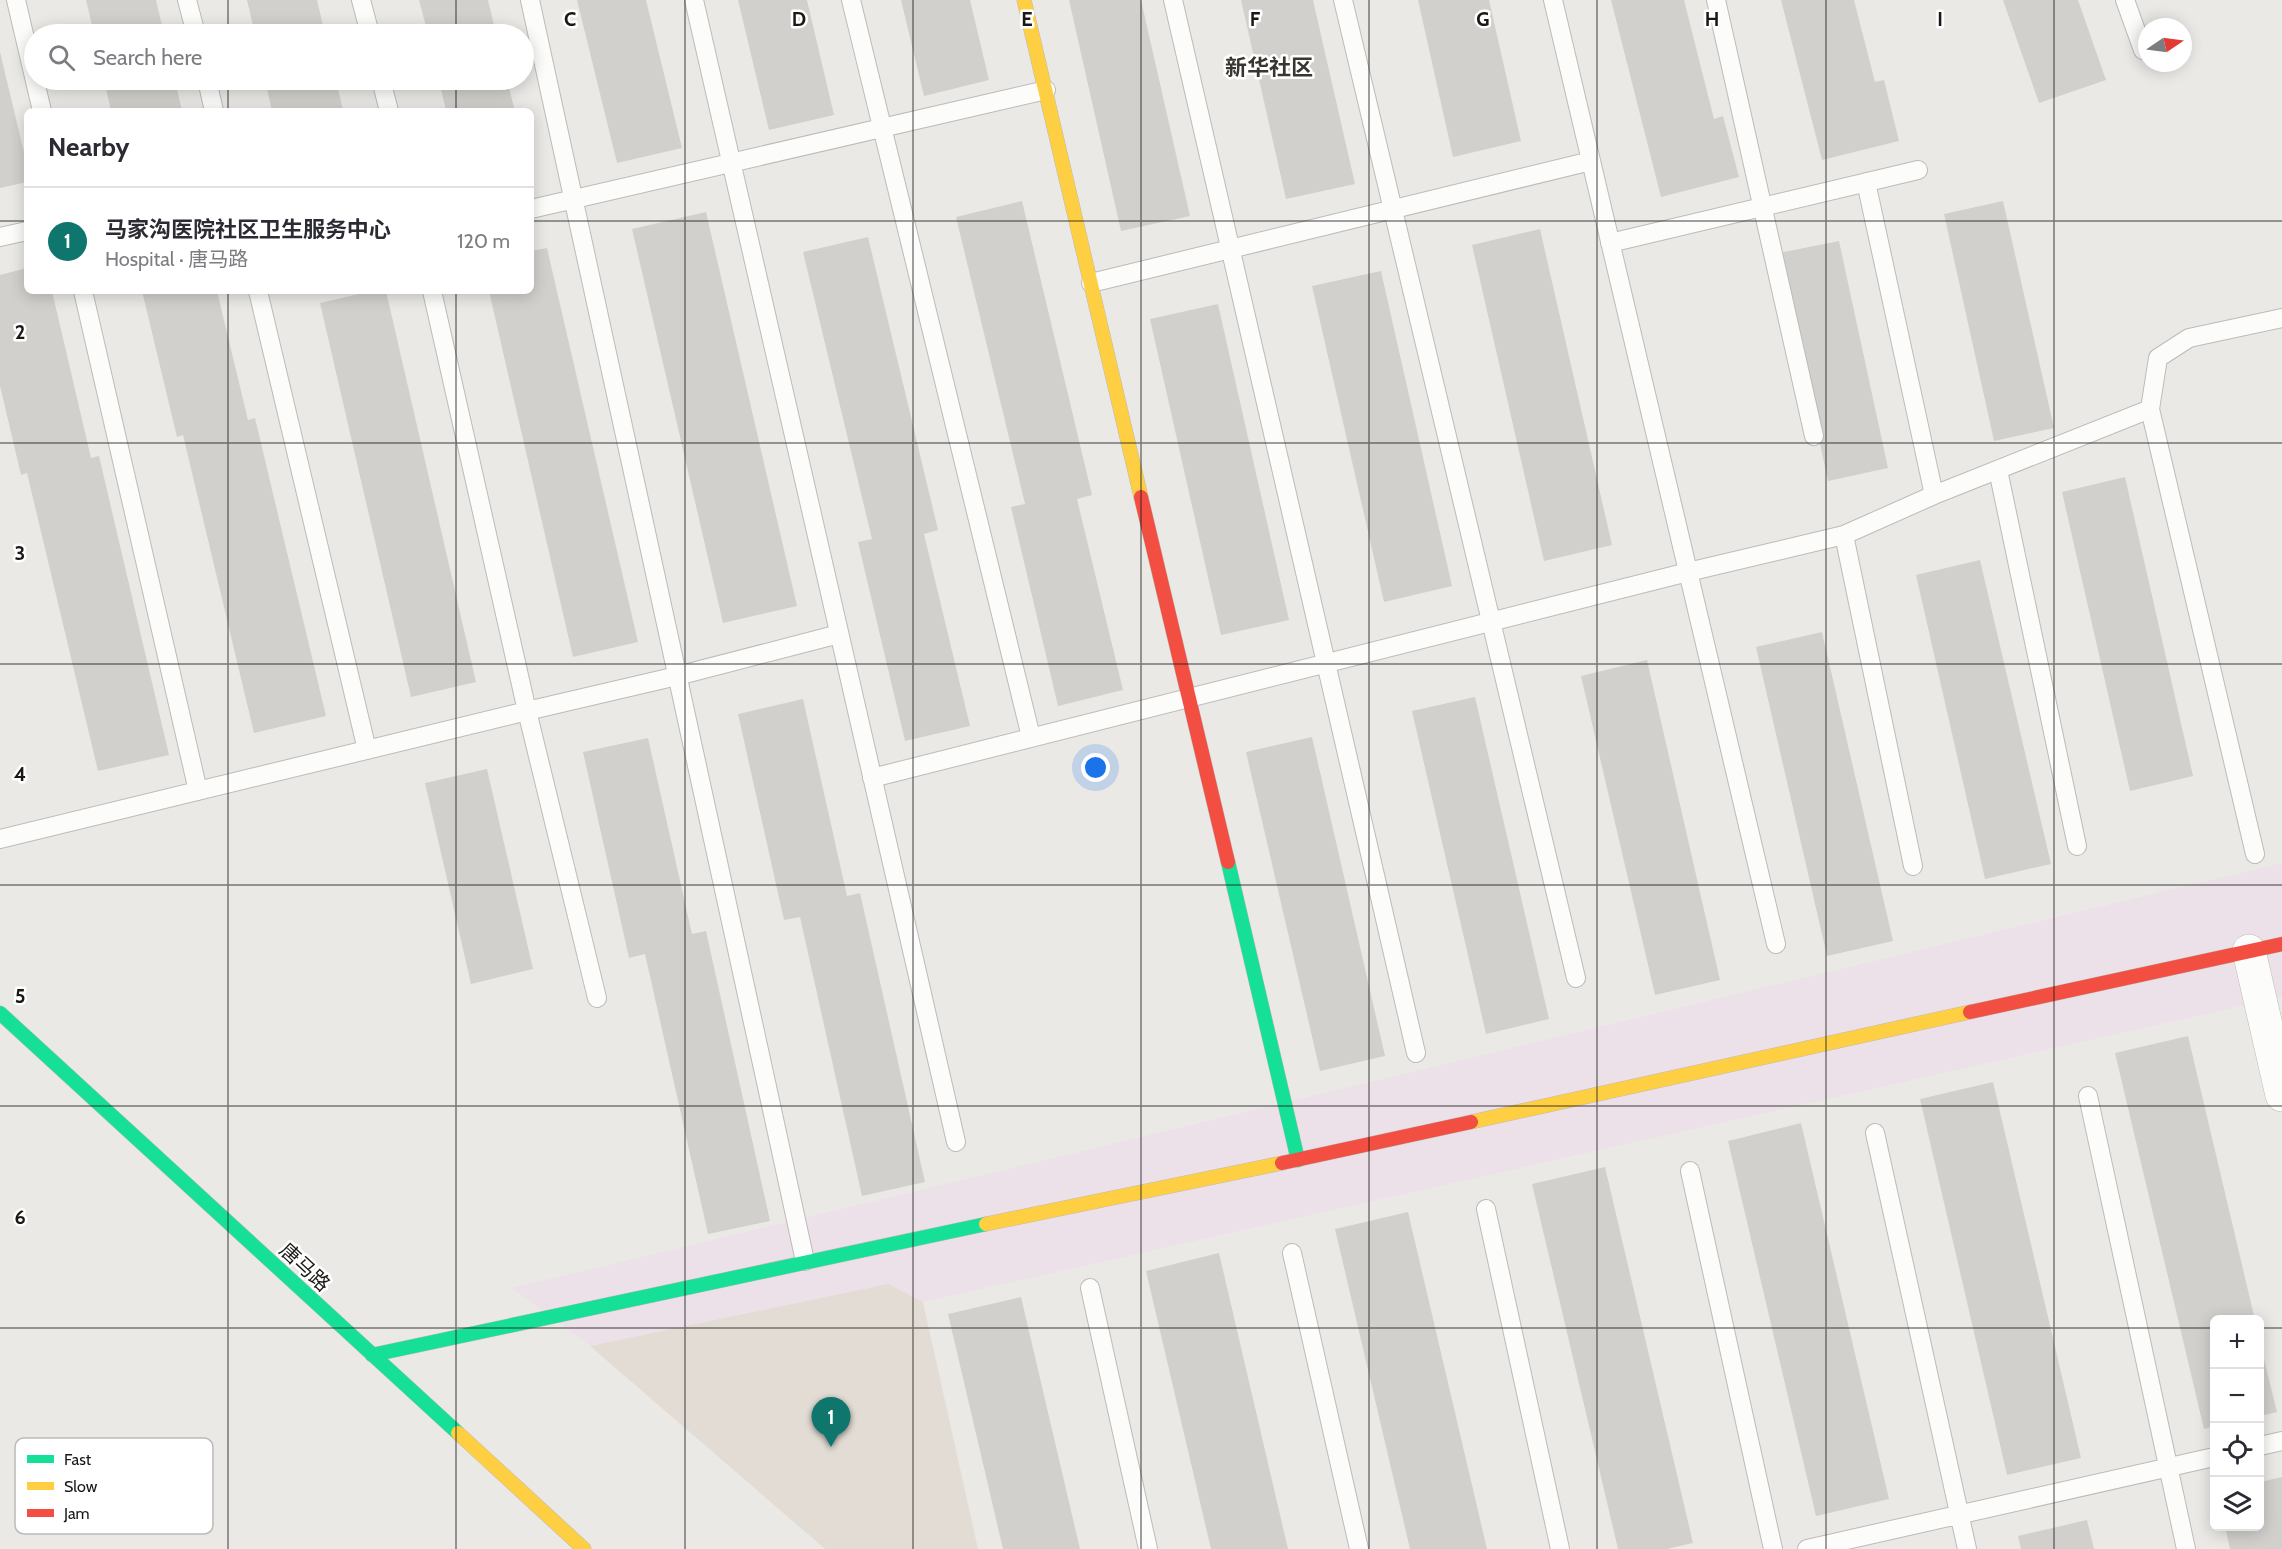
<!DOCTYPE html>
<meta charset="utf-8">
<style>
body{margin:0;font-family:Cabin,"Noto Sans SC",sans-serif;background:#f7f7f7;color:#2b2b33}
.controls{position:absolute;right:18px;bottom:18px;display:grid;overflow:hidden;border-radius:9px;box-shadow:0 3px 15px #0003}
.controls button{width:54px;height:54px;display:grid;place-items:center;padding:0;border:0;border-bottom:2px solid #e1e1e2;background:#fff;color:#2b2b33;font:30px sans-serif}
.compass{position:absolute;left:2138px;top:18px;width:54px;height:54px;border-radius:50%;background:#fff;box-shadow:0 3px 15px #0003;rotate:77deg}
.you{position:absolute;left:1096px;top:768px;width:21px;height:21px;margin:-15px;border:4px solid #fff;border-radius:50%;background:#1a73e8;box-shadow:0 0 0 9px #1a73e833}
.badge{display:grid;place-items:center;width:39px;height:39px;border-radius:50%;background:#0f766e;color:#fff;font-size:20px;font-weight:700}
.pin{position:absolute;translate:-50% -50px;filter:drop-shadow(0 2px 3px #0008)}
.pin::after{content:'';position:absolute;top:32px;width:21px;height:18px;background:inherit;clip-path:polygon(0 0,100% 0,50% 100%)}
.list{margin:0;padding:0;list-style:none}
h2{display:flex;justify-content:space-between;align-items:center;height:78px;margin:0;padding:0 24px;font-size:26px}
h2 small{font-size:20px;font-weight:400;color:#7c7c81}
.list li{display:grid;grid-template-columns:39px 1fr auto;gap:18px;align-items:center;box-sizing:border-box;height:108px;padding:0 24px;border-top:2px solid #e1e1e2}
.list b{display:block;font-size:22px;white-space:nowrap}
.list p{margin:0;font-size:20px;white-space:nowrap;color:#7c7c81}
.list em{font-size:20px;font-style:normal;color:#7c7c81}
.icon{flex:none;width:33px;height:33px;fill:none;stroke:currentColor;stroke-width:2;stroke-linecap:round;stroke-linejoin:round}
.map{position:relative;flex:none;width:2282px;height:1549px;overflow:hidden}
.search{position:absolute;background:#fff;box-shadow:0 3px 15px #0003;left:24px;top:24px;width:510px;height:66px;display:flex;align-items:center;gap:15px;box-sizing:border-box;padding:0 21px;border-radius:33px;color:#7c7c81;font-size:22px}
.panel{position:absolute;background:#fff;box-shadow:0 3px 15px #0003;left:24px;top:108px;width:510px;height:186px;border-radius:9px}
.map>svg:first-child{display:block}
.commercial{fill:#ece1e8}
.built{fill:#e2dcd4}
.building{fill:#d2d0cd}
.lines{fill:none;stroke-linecap:round;stroke-linejoin:round}
.lane-casing{stroke:#bdbbb8;stroke-width:20}
.street-casing{stroke:#bdbbb8;stroke-width:34}
.fast-casing{stroke:#bdbbb8;stroke-width:15}
.slow-casing{stroke:#bdbbb8;stroke-width:15}
.jam-casing{stroke:#bdbbb8;stroke-width:15}
.lane{stroke:#fcfcfb;stroke-width:18}
.street{stroke:#fcfcfb;stroke-width:33}
.fast{stroke:#16e098;stroke-width:14}
.slow{stroke:#ffcf43;stroke-width:14}
.jam{stroke:#f24e42;stroke-width:14}
.grid{fill:none;stroke:#1a1816;stroke-width:1.5;stroke-opacity:0.55}
.labels{text-anchor:middle;dominant-baseline:central;stroke-width:5;stroke-linejoin:round;paint-order:stroke}
.street-label{font-size:20px;fill:#1a1816;stroke:#fff}
.quarter-label{font-size:22px;font-weight:bold;fill:#393530;stroke:#fff}
.key{fill:#fff;stroke:#babab9;stroke-width:1.5}
.key-label{font-size:16px;fill:#1a1816}
.grid-label{font-size:20px;text-anchor:middle;font-weight:bold;fill:#1a1816;stroke:#fff;stroke-width:5;stroke-linejoin:round;paint-order:stroke}
</style>
<div class="map">
<svg width="2282" height="1549" viewBox="0 0 2282 1549">
<rect width="100%" height="100%" fill="#ebe9e6"/>
<path class="commercial" d="M 2282,863 L 2282,997 L 923,1302 L 888,1284 L 590,1346 L 512,1288 Z"/>
<path class="built" d="M 888,1284 L 923,1302 L 978,1549 L 825,1549 L 590,1346 Z"/>
<path class="building" d="M 86,0 L 156,0 L 164,34 L 94,34 Z
M 247,0 L 317,0 L 325,34 L 255,34 Z
M 419,0 L 488,0 L 496,34 L 428,34 Z
M 577,0 L 646,0 L 682,148 L 617,163 Z
M 738,0 L 807,0 L 834,115 L 769,130 Z
M 901,0 L 970,0 L 989,80 L 924,96 Z
M 1069,0 L 1141,0 L 1190,216 L 1121,231 Z
M 1241,0 L 1313,0 L 1355,184 L 1286,199 Z
M 1418,0 L 1489,0 L 1521,141 L 1453,157 Z
M 1611,0 L 1684,0 L 1714,119 L 1723,116 L 1739,177 L 1661,197 Z
M 1781,0 L 1854,0 L 1875,82 L 1884,80 L 1899,141 L 1822,160 Z
M 2003,0 L 2078,0 L 2106,80 L 2039,103 Z
M 0,52 L 27,165 L 27,182 L 0,188 Z
M 104,80 L 175,80 L 182,111 L 111,111 Z
M 265,80 L 336,80 L 343,110 L 272,111 Z
M 439,80 L 507,80 L 515,111 L 446,111 Z
M 1022,201 L 1092,495 L 1077,499 L 1123,690 L 1058,706 L 1011,507 L 1025,504 L 956,217 Z
M 2003,201 L 2054,428 L 1994,441 L 1944,214 Z
M 706,212 L 797,606 L 723,623 L 632,229 Z
M 1540,229 L 1612,545 L 1544,561 L 1472,245 Z
M 868,237 L 938,530 L 924,534 L 970,726 L 905,741 L 858,542 L 872,539 L 803,252 Z
M 1839,241 L 1888,468 L 1828,481 L 1779,253 Z
M 547,248 L 638,642 L 573,657 L 489,291 L 531,291 L 531,251 Z
M 27,268 L 27,291 L 52,291 L 91,458 L 99,456 L 169,755 L 98,771 L 27,473 L 21,475 L 0,386 L 0,275 Z
M 1381,271 L 1452,586 L 1384,602 L 1312,286 Z
M 142,291 L 217,291 L 248,420 L 255,418 L 326,716 L 254,733 L 183,435 L 177,437 Z
M 372,291 L 386,291 L 476,682 L 411,697 L 320,303 Z
M 1218,304 L 1289,620 L 1221,635 L 1150,319 Z
M 2125,477 L 2193,776 L 2130,791 L 2062,492 Z
M 1980,560 L 2051,864 L 1985,879 L 1916,575 Z
M 1822,632 L 1893,941 L 1827,956 L 1756,647 Z
M 1647,660 L 1720,980 L 1655,995 L 1581,676 Z
M 1475,697 L 1549,1019 L 1486,1034 L 1412,711 Z
M 803,699 L 847,896 L 860,893 L 925,1182 L 862,1196 L 800,917 L 784,920 L 738,714 Z
M 1312,737 L 1385,1056 L 1320,1071 L 1246,752 Z
M 648,738 L 692,934 L 706,931 L 770,1221 L 708,1234 L 645,954 L 629,958 L 583,752 Z
M 487,769 L 533,969 L 471,984 L 425,783 Z
M 2188,1036 L 2255,1320 L 2214,1320 L 2214,1426 L 2204,1429 L 2115,1053 Z
M 1993,1082 L 2081,1458 L 2007,1475 L 1920,1099 Z
M 1801,1123 L 1889,1499 L 1816,1516 L 1728,1141 Z
M 1605,1167 L 1693,1543 L 1667,1549 L 1618,1549 L 1532,1184 Z
M 1408,1212 L 1487,1549 L 1410,1549 L 1335,1229 Z
M 1219,1253 L 1288,1549 L 1211,1549 L 1146,1271 Z
M 1021,1297 L 1080,1549 L 1003,1549 L 948,1314 Z
M 2260,1343 L 2277,1412 L 2260,1416 Z
M 2282,1477 L 2282,1549 L 2230,1549 L 2225,1526 L 2260,1526 L 2260,1482 Z
M 2087,1520 L 2094,1549 L 2021,1549 L 2018,1536 Z"/>
<g class="lines">
<defs>
<path id="lane" d="M 16,0 L 42,111
M 187,0 L 196,34
M 361,0 L 370,34
M 530,0 L 805,1261
M 694,0 L 956,1142
M 851,0 L 1031,737
M 1173,0 L 1416,1053
M 1343,0 L 1576,978
M 1553,0 L 1776,944
M 1716,0 L 1814,436
M 2125,0 L 2143,50
M 207,80 L 214,111
M 381,80 L 389,111
M 1866,182 L 1934,495
M 531,209 L 1046,90
M 0,237 L 27,231
M 1610,243 L 1918,170
M 1091,283 L 1591,161
M 83,291 L 198,791
M 258,291 L 367,750
M 432,291 L 527,711 L 597,998
M 1998,470 L 2077,846
M 1844,535 L 1913,866
M 872,778 L 1688,572 L 1844,535 L 1934,495 L 2150,409
M 0,839 L 527,711 L 677,676 L 839,634
M 2255,854 L 2150,409 L 2158,358 L 2189,338 L 2282,318
M 2088,1096 L 2186,1549
M 1875,1133 L 1967,1549
M 1690,1171 L 1773,1549
M 1486,1209 L 1560,1549
M 1292,1253 L 1359,1549
M 1090,1288 L 1148,1549
M 2260,1446 L 2282,1441
M 1807,1549 L 2214,1457"/>
<path id="street" d="M 2249,951 L 2282,1095"/>
<path id="fast" d="M 1228,862 L 1298,1160
M 0,1013 L 458,1433
M 372,1355 L 986,1224"/>
<path id="slow" d="M 1024,0 L 1141,497
M 1471,1122 L 1970,1012
M 986,1224 L 1282,1163
M 458,1433 L 584,1549"/>
<path id="jam" d="M 1141,497 L 1228,862
M 1970,1012 L 2282,944
M 1282,1163 L 1471,1122"/>
</defs>
<use href="#lane" class="lane-casing"/>
<use href="#street" class="street-casing"/>
<use href="#fast" class="fast-casing"/>
<use href="#slow" class="slow-casing"/>
<use href="#jam" class="jam-casing"/>
<use href="#lane" class="lane"/>
<use href="#street" class="street"/>
<use href="#fast" class="fast"/>
<use href="#slow" class="slow"/>
<use href="#jam" class="jam"/>
</g>
<path class="grid" d="M 228,0 L 228,34M 456,0 L 456,34M 685,0 L 685,1549M 913,0 L 913,1549M 1141,0 L 1141,1549M 1369,0 L 1369,1549M 1597,0 L 1597,1549M 1826,0 L 1826,1549M 2054,0 L 2054,1549M 228,80 L 228,111M 456,80 L 456,111M 0,221 L 27,221M 531,221 L 2282,221M 228,291 L 228,1549M 456,291 L 456,1549M 0,443 L 2282,443M 0,664 L 2282,664M 0,885 L 2282,885M 0,1106 L 2282,1106M 0,1328 L 2214,1328M 2260,1328 L 2282,1328"/>
<g class="labels">
<g class="street-label">
<text transform="translate(305 1267) rotate(43)">唐马路</text>
</g>
<g class="quarter-label">
<text x="1269" y="67">新华社区</text>
</g>
</g>
<rect x="15" y="1438" width="198" height="96" rx="9" class="key"/>
<rect x="27" y="1455" width="27" height="8" fill="#16e098"/>
<rect x="27" y="1482" width="27" height="8" fill="#ffcf43"/>
<rect x="27" y="1509" width="27" height="8" fill="#f24e42"/>
<g class="key-label">
<text x="64" y="1465">Fast</text>
<text x="64" y="1492">Slow</text>
<text x="64" y="1519">Jam</text>
</g>
<g class="grid-label">
<text x="570" y="26">C</text>
<text x="799" y="26">D</text>
<text x="1027" y="26">E</text>
<text x="1255" y="26">F</text>
<text x="1483" y="26">G</text>
<text x="1712" y="26">H</text>
<text x="1940" y="26">I</text>
<text x="20" y="339">2</text>
<text x="20" y="560">3</text>
<text x="20" y="781">4</text>
<text x="20" y="1003">5</text>
<text x="20" y="1224">6</text>
</g>
</svg>
<div class="controls">
<button>+</button>
<button>−</button>
<button><svg class="icon" aria-label="locate" viewBox="0 0 24 24"><circle cx="12" cy="12" r="6"/><path d="M12 2v4M12 18v4M2 12h4M18 12h4"/></svg></button>
<button><svg class="icon" aria-label="layers" viewBox="0 0 24 24"><path d="M12 4l9 5-9 5-9-5zM3 14l9 5 9-5"/></svg></button>
</div>
<svg class="compass" viewBox="-18 -18 36 36"><path d="M0-13l5 13h-10z" fill="#e53935"/><path d="M0 13l5-13h-10z" fill="#7c7c81"/></svg>
<div class="you"></div>
<div class="pin badge" style="left:831px;top:1447px">1</div>
<div class="search"><svg class="icon" aria-label="search" viewBox="0 0 24 24"><circle cx="10" cy="10" r="6"/><path d="M15 15l6 6"/></svg>Search here</div>
<section class="panel">
<h2>Nearby<small></small></h2>
<ul class="list">
<li><span class="badge">1</span><div><b>马家沟医院社区卫生服务中心</b><p>Hospital · 唐马路</p></div><em>120 m</em></li>
</ul>
</section>
</div>
